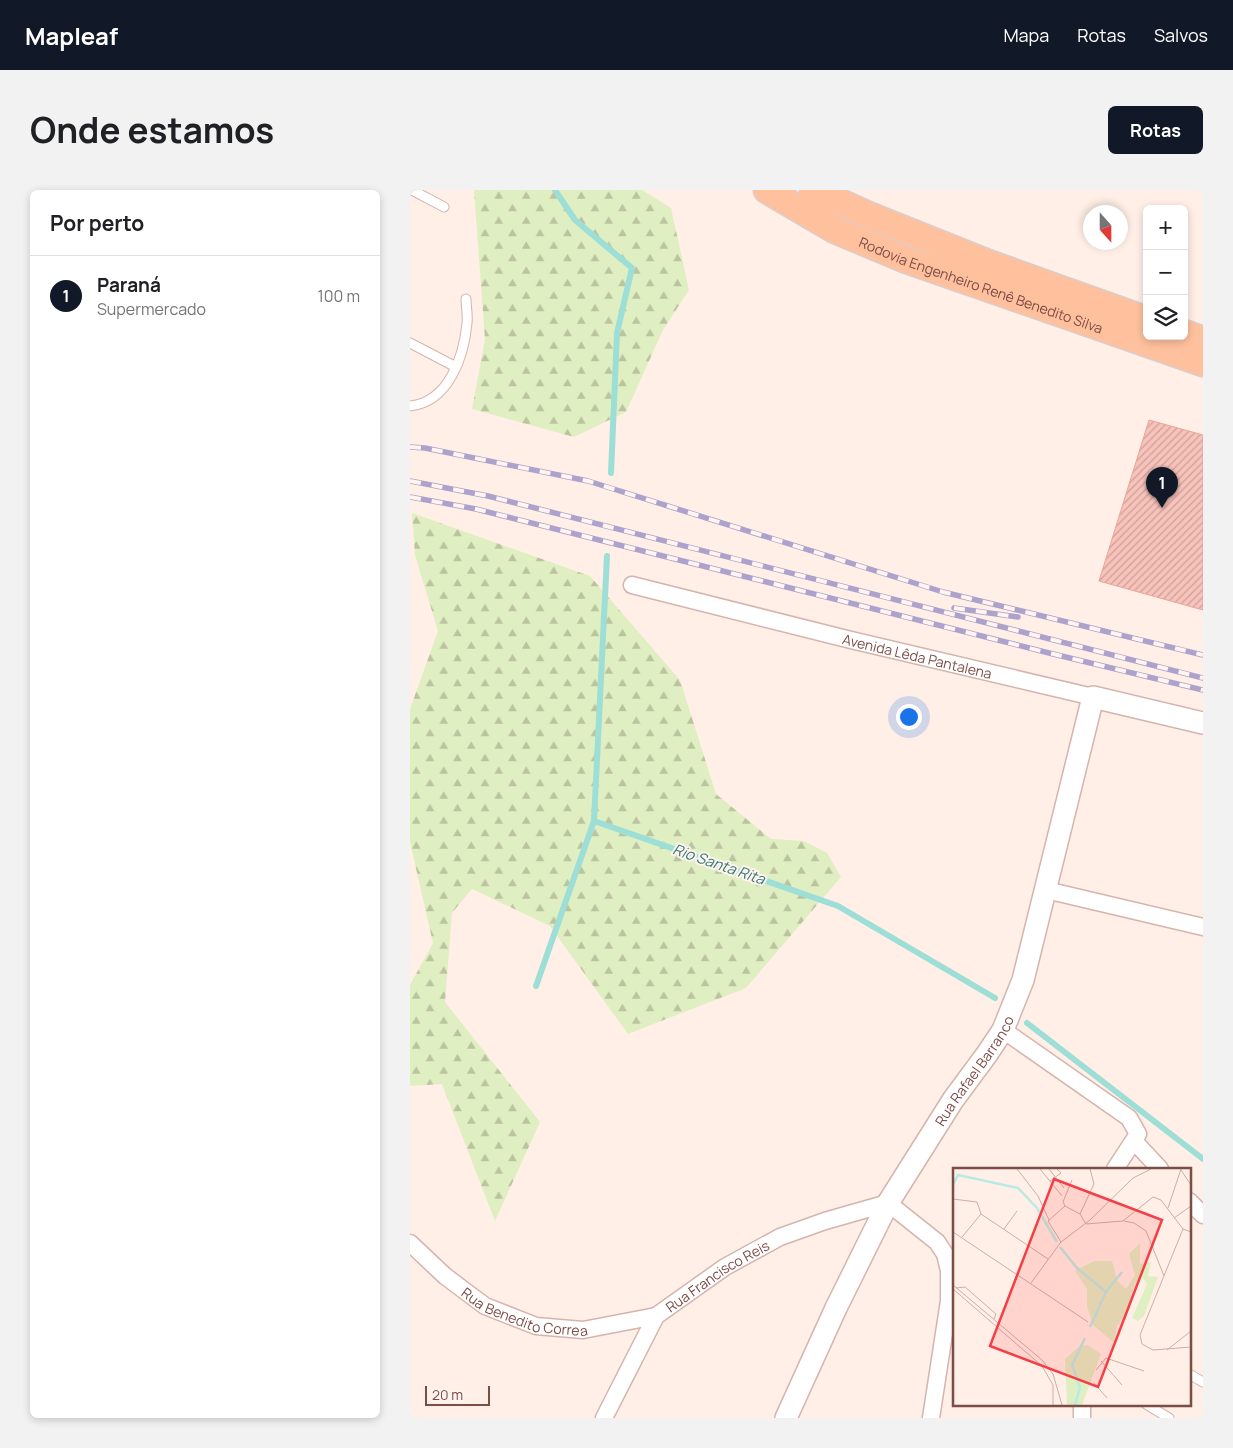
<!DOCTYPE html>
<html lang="pt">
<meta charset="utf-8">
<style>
body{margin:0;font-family:Manrope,sans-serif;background:#f2f2f2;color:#202124}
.controls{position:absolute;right:15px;top:15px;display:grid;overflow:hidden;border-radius:8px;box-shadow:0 2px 8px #0003}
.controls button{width:45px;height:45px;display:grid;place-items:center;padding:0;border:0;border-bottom:1px solid #e0e0e0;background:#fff;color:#202124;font:25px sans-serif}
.compass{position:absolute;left:673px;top:15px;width:45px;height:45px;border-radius:50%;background:#fff;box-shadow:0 2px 8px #0003;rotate:159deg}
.scale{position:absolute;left:15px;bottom:12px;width:65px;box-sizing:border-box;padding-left:5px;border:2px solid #7c4c47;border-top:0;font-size:14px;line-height:18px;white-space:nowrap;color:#7c4c47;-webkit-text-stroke:4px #fff4ef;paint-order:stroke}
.you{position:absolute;left:498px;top:526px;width:18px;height:18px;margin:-12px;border:4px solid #fff;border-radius:50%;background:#1a73e8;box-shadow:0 0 0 8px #1a73e833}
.badge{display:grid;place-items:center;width:32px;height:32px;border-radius:50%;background:#111827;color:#fff;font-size:16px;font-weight:700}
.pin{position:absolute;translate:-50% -41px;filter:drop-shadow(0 1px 2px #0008)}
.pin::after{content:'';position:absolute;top:26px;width:18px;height:15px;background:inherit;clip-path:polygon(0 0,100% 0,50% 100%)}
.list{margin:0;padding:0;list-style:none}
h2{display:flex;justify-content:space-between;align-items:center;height:65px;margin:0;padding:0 20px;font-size:21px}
h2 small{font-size:16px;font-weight:400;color:#757577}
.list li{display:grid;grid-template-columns:32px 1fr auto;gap:15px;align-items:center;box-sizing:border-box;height:80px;padding:0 20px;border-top:1px solid #e0e0e0}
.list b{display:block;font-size:19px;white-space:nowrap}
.list p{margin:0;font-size:16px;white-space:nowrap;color:#757577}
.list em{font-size:16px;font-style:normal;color:#757577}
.icon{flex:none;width:28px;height:28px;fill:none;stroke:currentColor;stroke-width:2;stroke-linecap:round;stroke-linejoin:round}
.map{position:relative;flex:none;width:793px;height:1228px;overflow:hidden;border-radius:8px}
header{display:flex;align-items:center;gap:30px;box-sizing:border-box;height:70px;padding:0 25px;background:#111827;color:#fff}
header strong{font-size:24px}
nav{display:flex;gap:28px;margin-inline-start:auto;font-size:18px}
.intro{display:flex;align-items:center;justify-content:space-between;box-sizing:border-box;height:120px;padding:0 30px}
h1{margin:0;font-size:35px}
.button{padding:12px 22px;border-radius:8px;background:#111827;color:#fff;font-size:18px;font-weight:700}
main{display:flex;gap:30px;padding:0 30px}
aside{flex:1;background:#fff;border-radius:8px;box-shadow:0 2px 8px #0003}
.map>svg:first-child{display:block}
.forest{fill:url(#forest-firs)}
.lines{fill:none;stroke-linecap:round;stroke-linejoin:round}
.stream{stroke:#9dded7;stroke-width:6}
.building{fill:url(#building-hatch);stroke:#eca399}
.service-casing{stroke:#d5b4ad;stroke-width:11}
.minor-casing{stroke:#d5b4ad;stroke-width:19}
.tertiary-casing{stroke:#d5b4ad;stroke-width:24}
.primary-casing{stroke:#dacdcb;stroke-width:29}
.service{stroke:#fff;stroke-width:9}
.minor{stroke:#fff;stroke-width:16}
.tertiary{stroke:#fff;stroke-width:21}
.primary{stroke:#ffc19d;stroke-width:26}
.rail-casing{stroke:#ada2cb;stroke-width:5.5}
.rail{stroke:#fff4ef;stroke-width:4;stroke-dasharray:11;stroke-linecap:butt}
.labels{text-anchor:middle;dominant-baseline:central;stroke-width:4;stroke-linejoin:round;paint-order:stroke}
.street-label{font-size:14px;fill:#7c4c47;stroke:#fff4ef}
.water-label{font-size:15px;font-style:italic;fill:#367b74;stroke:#fff4ef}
.inset-river{fill:none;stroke:#b8ebe5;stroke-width:2.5}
.inset-road{fill:none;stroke:#cbaea6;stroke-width:1}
.view{fill:#f53f46;fill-opacity:0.15;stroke:#f53f46;stroke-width:2.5}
.inset-edge{fill:none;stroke:#7c4c47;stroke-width:2.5}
</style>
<header>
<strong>Mapleaf</strong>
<nav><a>Mapa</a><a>Rotas</a><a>Salvos</a></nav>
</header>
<div class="intro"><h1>Onde estamos</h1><a class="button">Rotas</a></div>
<main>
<aside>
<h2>Por perto<small></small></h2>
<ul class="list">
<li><span class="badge">1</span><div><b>Paraná</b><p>Supermercado</p></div><em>100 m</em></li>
</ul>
</aside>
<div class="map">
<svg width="793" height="1228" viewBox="0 0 793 1228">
<defs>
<pattern id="forest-firs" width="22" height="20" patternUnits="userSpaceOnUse" patternTransform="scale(1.25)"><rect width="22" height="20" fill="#e0efc2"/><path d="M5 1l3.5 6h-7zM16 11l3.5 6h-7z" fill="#bbc49f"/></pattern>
<pattern id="building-hatch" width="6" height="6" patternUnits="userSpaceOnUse" patternTransform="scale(1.25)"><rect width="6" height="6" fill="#f7c3bb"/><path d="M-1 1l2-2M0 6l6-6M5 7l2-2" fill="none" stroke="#cda19a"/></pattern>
</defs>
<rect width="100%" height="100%" fill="#ffefe6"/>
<path class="forest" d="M 64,0 L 232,0 L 261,18 L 279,100 L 253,140 L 216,222 L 164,247 L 62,219 L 75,149 Z
M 2,323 L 180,386 L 270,490 L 306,604 L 361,649 L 394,651 L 417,663 L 431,687 L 336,798 L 218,844 L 140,736 L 62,699 L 42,723 L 35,812 L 130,932 L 85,1031 L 32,894 L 0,896 L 0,795 L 23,753 L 0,652 L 0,519 L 28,441 L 5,365 Z"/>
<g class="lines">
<path class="stream" d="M 145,0 L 165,30 L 222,78 L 207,143 L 201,283
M 184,631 L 197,366
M 126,796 L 184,631 L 428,716 L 585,808
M 617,833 L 793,969"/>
</g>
<path class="building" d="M 739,230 L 793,245 L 793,420 L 689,391 Z"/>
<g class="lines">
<defs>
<path id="service" d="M 2,0 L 34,17
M 0,153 L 46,177
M 0,216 C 39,212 54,166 57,133 C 58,125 56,117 56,109
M 779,1184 L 793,1192
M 736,1214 L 759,1228"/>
<g id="minor">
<path id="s1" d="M 222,395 L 441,450 L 683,507"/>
<path d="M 636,700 L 793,737"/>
<path d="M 593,840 L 719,928 L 728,944 L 705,979"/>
<path d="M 724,951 L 750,979"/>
<path d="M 779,1011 L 793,1025"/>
<path id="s2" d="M 0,1053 L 35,1086 L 75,1116 L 126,1136 L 173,1140 L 246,1126"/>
<path d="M 672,1214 L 672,1228"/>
<path id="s3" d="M 194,1228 L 246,1126 L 315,1077 L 370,1047 L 415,1031 L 478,1013 L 527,1052 L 535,1064 L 539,1081 L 539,1111 L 521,1228"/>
</g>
<g id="tertiary">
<path id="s4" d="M 376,1228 L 426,1118 L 478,1013 L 543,910 L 577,864 L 593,840 L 613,790 L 683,507 L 793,533"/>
</g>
<g id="primary">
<path id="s5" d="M 357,0 L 425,40 L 494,69 L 793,173"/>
<path d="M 403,0 L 458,25 L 578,73 L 737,130"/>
<path d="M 774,143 L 793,150"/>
</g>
</defs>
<use href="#service" class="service-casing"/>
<use href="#minor" class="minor-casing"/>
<use href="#tertiary" class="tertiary-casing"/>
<use href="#primary" class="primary-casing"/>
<use href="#service" class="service"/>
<use href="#minor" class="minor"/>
<use href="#tertiary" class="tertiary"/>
<use href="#primary" class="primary"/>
<defs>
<path id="rail" d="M 0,257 L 15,258 L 178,291 L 533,402 L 793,465
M 0,291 L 78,306 L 793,488
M 0,307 L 66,319 L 639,463 L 793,500
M 544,418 L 608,427"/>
</defs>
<use href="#rail" class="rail-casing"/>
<use href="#rail" class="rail"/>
</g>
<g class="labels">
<g class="street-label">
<text stroke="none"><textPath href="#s5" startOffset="235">Rodovia Engenheiro Renê Benedito Silva</textPath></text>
<text stroke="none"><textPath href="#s1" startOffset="294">Avenida Lêda Pantalena</textPath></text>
<text stroke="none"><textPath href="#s4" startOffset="396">Rua Rafael Barranco</textPath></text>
<text stroke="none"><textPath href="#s3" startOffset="188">Rua Francisco Reis</textPath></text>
<text stroke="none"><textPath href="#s2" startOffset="138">Rua Benedito Correa</textPath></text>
</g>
<g class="water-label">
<text transform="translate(309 674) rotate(19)">Rio Santa Rita</text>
</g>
</g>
<g transform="translate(543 978)">
<rect width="238" height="238" fill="#ffefe6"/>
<path d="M 187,75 L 187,96 L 198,94 L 195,108 L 205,109 L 191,148 L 185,153 L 179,150 L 194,116 L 189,109 L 181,116 L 177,140 L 164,158 L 161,175 L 140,157 L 134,138 L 134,121 L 122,103 L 141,93 L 159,93 L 164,112 L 173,121 L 182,107 L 176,86 ZM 135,177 L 148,186 L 129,237 L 114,237 L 112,191 L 127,178 Z" fill="#e0efc2"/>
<path class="inset-river" d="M 0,17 L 5,7 L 65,20 L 84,40 L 104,74M 107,79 L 124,100 L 153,124 L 169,104M 137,159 L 153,124M 122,237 L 127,219 L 119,197 L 132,170"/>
<path class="inset-road" d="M 64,1 L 85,28 L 96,52M 87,1 L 109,28M 96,1 L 111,20M 228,2 L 238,17M 97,13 L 108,5 L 104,1M 0,31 L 24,34 L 28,46M 112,38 L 110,34 L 119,12M 112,38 L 127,46M 215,40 L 228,1M 28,46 L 95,91M 221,50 L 238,38M 171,53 L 181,55 L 193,63 L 211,108M 133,56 L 170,53 L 200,29 L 208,32 L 230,61 L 238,64M 133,56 L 127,46 L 141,16 L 137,1M 51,61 L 64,43M 230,61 L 187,167 L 189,176 L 200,182 L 238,179M 0,64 L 135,154M 9,69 L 28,46M 108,74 L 95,53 L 112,38M 78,115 L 108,74 L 137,52 L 180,10 L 198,1M 0,117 L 89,192 L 100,206 L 109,237M 3,120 L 12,119 L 43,146 L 41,151M 0,121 L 89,198 L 100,217 L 100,237M 214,182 L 238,163M 148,193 L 169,217M 143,202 L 153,190 L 191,203M 141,215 L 154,230"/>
<path class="view" d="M 101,11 L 209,52 L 145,219 L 37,178 Z"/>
<rect width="238" height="238" class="inset-edge"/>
</g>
</svg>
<div class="controls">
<button>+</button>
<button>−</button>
<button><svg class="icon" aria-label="layers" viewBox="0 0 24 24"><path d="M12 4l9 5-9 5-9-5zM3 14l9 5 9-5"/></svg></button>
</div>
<svg class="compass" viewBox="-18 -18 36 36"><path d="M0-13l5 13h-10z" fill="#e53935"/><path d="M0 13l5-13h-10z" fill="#757577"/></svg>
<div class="scale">20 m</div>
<div class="you"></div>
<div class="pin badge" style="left:752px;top:318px">1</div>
</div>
</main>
